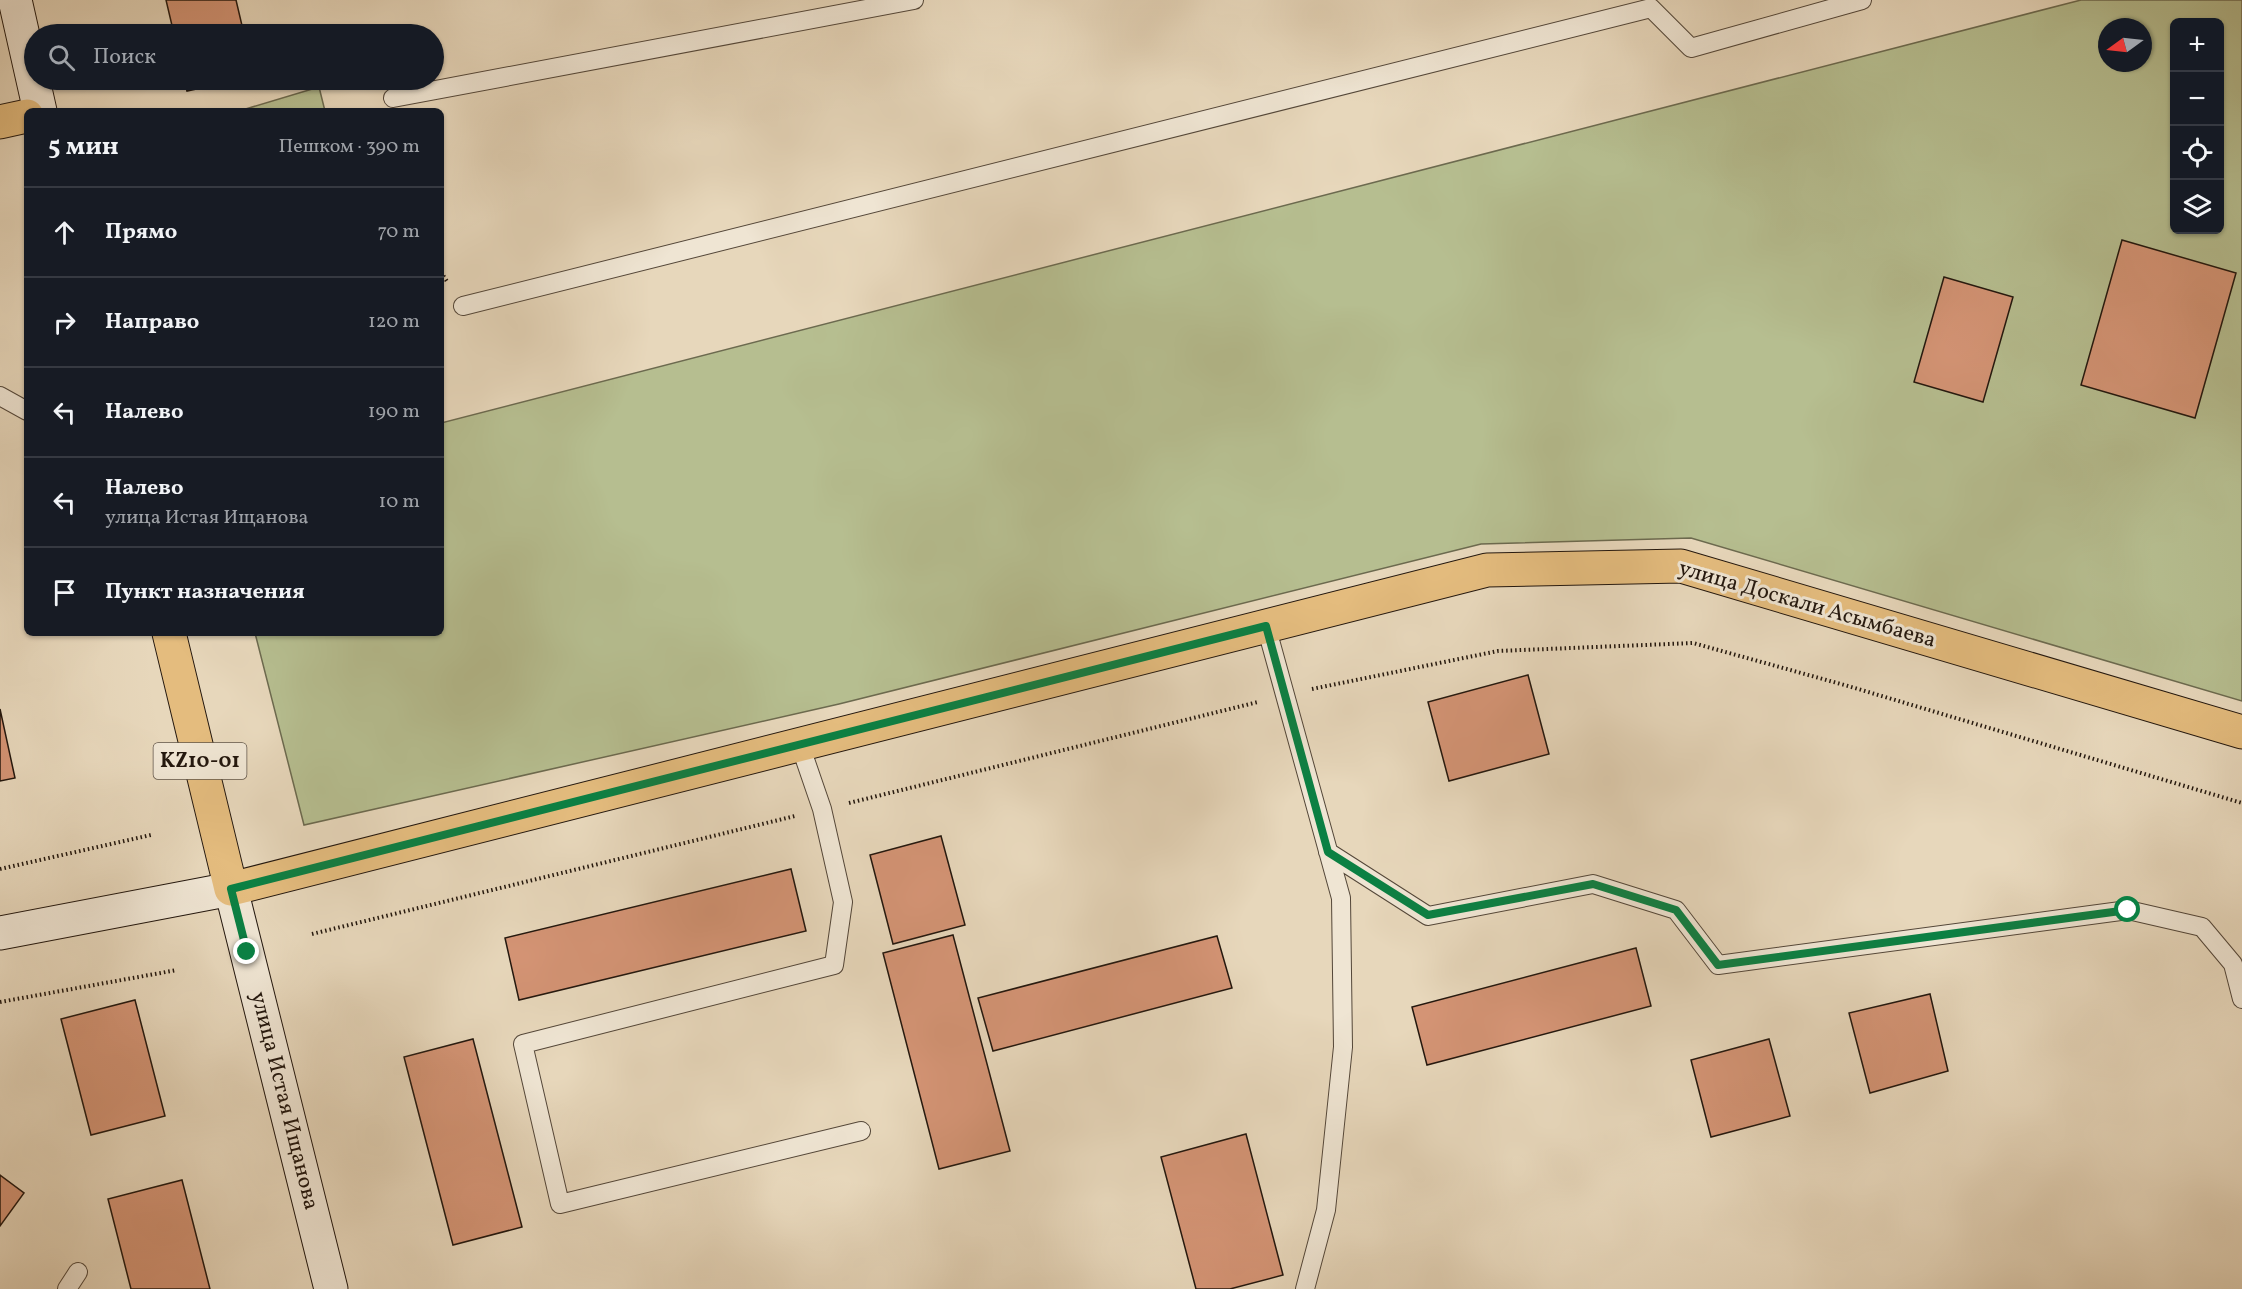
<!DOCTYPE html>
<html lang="ru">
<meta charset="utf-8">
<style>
body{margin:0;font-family:Vollkorn,serif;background:#242831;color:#f1f3f6}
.controls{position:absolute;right:18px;top:18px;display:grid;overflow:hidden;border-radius:9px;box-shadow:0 2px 4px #0004}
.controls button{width:54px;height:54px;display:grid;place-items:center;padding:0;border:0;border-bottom:2px solid #363941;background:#171b24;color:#f1f3f6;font:30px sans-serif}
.compass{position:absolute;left:2098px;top:18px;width:54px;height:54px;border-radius:50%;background:#171b24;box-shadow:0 2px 4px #0004;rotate:255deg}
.stop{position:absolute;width:18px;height:18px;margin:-14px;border:4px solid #0b8043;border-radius:50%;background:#fff}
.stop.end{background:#0b8043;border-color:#fff;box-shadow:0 2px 6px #0008}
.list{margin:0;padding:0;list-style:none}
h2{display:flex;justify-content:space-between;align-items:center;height:78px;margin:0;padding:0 24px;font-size:26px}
h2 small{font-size:20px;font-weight:400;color:#9ea1a6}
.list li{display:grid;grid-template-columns:39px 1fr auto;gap:18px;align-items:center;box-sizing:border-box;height:90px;padding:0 24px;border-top:2px solid #363941}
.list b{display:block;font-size:22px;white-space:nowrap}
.list p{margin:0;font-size:20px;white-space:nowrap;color:#9ea1a6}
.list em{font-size:20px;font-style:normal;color:#9ea1a6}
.icon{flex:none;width:33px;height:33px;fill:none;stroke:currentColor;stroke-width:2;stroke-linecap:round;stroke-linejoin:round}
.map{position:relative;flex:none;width:2242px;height:1289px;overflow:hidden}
.search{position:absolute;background:#171b24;box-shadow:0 2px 4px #0004;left:24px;top:24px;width:420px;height:66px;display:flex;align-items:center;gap:15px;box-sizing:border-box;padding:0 21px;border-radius:33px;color:#9ea1a6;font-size:22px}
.panel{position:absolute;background:#171b24;box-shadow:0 2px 4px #0004;left:24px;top:108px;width:420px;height:528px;border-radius:9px}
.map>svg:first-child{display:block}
.green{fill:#b6be90;stroke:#6c6a4f;stroke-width:1.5;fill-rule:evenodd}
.building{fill:#d49475;stroke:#23170e;stroke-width:1.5}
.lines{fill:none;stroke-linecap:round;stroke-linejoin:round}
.lane-casing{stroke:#544739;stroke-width:20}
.secondary-casing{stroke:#23170e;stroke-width:35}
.primary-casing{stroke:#23170e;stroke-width:35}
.path{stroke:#23170e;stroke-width:4;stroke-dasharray:1.5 3;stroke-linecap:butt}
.lane{stroke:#efe5d3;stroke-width:18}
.secondary{stroke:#efe5d3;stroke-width:33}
.primary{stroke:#e4bc7e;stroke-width:33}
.route{stroke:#0b8043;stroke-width:8}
.labels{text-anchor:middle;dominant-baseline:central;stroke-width:6;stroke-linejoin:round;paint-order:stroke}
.shield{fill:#efe5d3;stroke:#605549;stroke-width:1.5}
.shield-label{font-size:21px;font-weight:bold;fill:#23170e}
.street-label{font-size:22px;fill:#23170e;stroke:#efe5d3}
</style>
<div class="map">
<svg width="2242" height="1289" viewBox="0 0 2242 1289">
<rect width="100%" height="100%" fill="#e7d7bb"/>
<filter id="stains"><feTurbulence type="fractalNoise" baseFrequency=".00333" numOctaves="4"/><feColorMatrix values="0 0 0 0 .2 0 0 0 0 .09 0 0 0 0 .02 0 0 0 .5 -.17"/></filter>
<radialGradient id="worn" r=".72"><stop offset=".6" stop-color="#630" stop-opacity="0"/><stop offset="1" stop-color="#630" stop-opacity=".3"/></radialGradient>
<path class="green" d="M 2081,0 L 2242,0 L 2242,701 L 1691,538 L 1481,544 L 839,704 L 304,825 L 255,633 L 441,633 L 441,423 ZM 2174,22 L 2220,22 L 2220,230 L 2174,230 ZM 2107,27 L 2143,27 L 2143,63 L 2107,63 Z
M 319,87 L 325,111 L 239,111 Z"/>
<path class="building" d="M 166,0 L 236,0 L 244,34 L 174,34 Z
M 184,80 L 237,80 L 187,91 Z
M 2122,240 L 2236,273 L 2195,418 L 2081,385 Z
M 1944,277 L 2013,297 L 1983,402 L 1914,382 Z
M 1528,675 L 1549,754 L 1449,781 L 1428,702 Z
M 0,709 L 15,778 L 0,781 Z
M 941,836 L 965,925 L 893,944 L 870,855 Z
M 791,869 L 806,931 L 519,1000 L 505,938 Z
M 953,935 L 1010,1151 L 939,1169 L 883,953 Z
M 1217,936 L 1232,988 L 993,1051 L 978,998 Z
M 1636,948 L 1651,1006 L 1427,1065 L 1412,1007 Z
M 1930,994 L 1948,1071 L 1870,1093 L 1849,1013 Z
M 135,1000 L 165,1116 L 91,1135 L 61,1019 Z
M 473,1039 L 522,1227 L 453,1245 L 404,1057 Z
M 1769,1039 L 1790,1116 L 1711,1137 L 1691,1060 Z
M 1246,1134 L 1283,1275 L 1230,1289 L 1196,1289 L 1161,1157 Z
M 0,1175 L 24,1193 L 0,1226 Z
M 182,1180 L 210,1289 L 131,1289 L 108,1199 Z"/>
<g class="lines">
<defs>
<path id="lane" d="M 393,98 L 914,0
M 463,306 L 1651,8 L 1691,48 L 1862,0
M 0,396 L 27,411
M 1266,626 L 1341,898 L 1343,1047 L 1326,1210 L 1305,1289
M 800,745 L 822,809 L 843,902 L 834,965 L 523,1044 L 560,1204 L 861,1131
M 1328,852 L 1428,916 L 1593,884 L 1676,910 L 1718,965 L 2128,910 L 2202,927 L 2233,964 L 2242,999
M 67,1289 L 78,1272"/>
<path id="secondary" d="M 15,0 L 40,111
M 0,933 L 231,889 L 331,1289"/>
<path id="primary" d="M 0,122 L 27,116
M 169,633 L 231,889 L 1487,570 L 1681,566 L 2242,732"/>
</defs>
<use href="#lane" class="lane-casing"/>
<use href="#secondary" class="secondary-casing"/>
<use href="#primary" class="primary-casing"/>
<path class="path" d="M 441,272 L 448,283
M 1312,689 L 1498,651 L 1693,643 L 1848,686 L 2242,803
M 849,803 L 1258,702
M 0,869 L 151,835
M 312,934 L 795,816
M 0,1002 L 177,970"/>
<use href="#lane" class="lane"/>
<use href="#secondary" class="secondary"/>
<use href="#primary" class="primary"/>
</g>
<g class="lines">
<path class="route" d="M 247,952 L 231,889 L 1266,626 L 1328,852 L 1428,915 L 1593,884 L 1676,910 L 1718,965 L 2128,910"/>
</g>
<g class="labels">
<rect class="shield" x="153.5" y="743" width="93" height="36" rx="4.5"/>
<g class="shield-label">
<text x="200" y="761">KZ10-01</text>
</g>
<g class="street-label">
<text transform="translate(1807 605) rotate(16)">улица Доскали Асымбаева</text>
<text transform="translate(284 1101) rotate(76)">улица Истая Ищанова</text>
</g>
</g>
<rect width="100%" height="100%" filter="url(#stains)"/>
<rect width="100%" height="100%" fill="url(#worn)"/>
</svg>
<div class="controls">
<button>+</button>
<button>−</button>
<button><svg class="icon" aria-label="locate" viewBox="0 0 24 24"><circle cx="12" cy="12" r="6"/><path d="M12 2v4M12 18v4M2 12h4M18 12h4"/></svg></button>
<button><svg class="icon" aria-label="layers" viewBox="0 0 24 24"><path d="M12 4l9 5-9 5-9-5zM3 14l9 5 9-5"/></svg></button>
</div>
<svg class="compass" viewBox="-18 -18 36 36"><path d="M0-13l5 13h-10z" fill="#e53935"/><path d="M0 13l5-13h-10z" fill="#9ea1a6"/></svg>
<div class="stop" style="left:2128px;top:910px"></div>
<div class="stop end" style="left:247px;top:952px"></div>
<div class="search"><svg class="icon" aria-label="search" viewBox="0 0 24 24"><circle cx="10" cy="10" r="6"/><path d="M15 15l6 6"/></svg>Поиск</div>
<section class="panel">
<h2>5 мин<small>Пешком · 390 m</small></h2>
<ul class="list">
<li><svg class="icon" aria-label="ahead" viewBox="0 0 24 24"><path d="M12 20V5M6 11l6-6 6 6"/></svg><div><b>Прямо</b></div><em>70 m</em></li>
<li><svg class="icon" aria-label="right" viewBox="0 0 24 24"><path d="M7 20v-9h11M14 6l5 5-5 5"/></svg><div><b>Направо</b></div><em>120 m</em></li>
<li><svg class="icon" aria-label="left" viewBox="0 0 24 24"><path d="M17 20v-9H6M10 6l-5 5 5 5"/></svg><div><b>Налево</b></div><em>190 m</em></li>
<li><svg class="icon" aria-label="left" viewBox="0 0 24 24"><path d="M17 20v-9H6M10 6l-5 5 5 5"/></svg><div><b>Налево</b><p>улица Истая Ищанова</p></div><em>10 m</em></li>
<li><svg class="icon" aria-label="arrive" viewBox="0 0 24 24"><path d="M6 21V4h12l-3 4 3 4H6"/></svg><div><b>Пункт назначения</b></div></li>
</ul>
</section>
</div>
